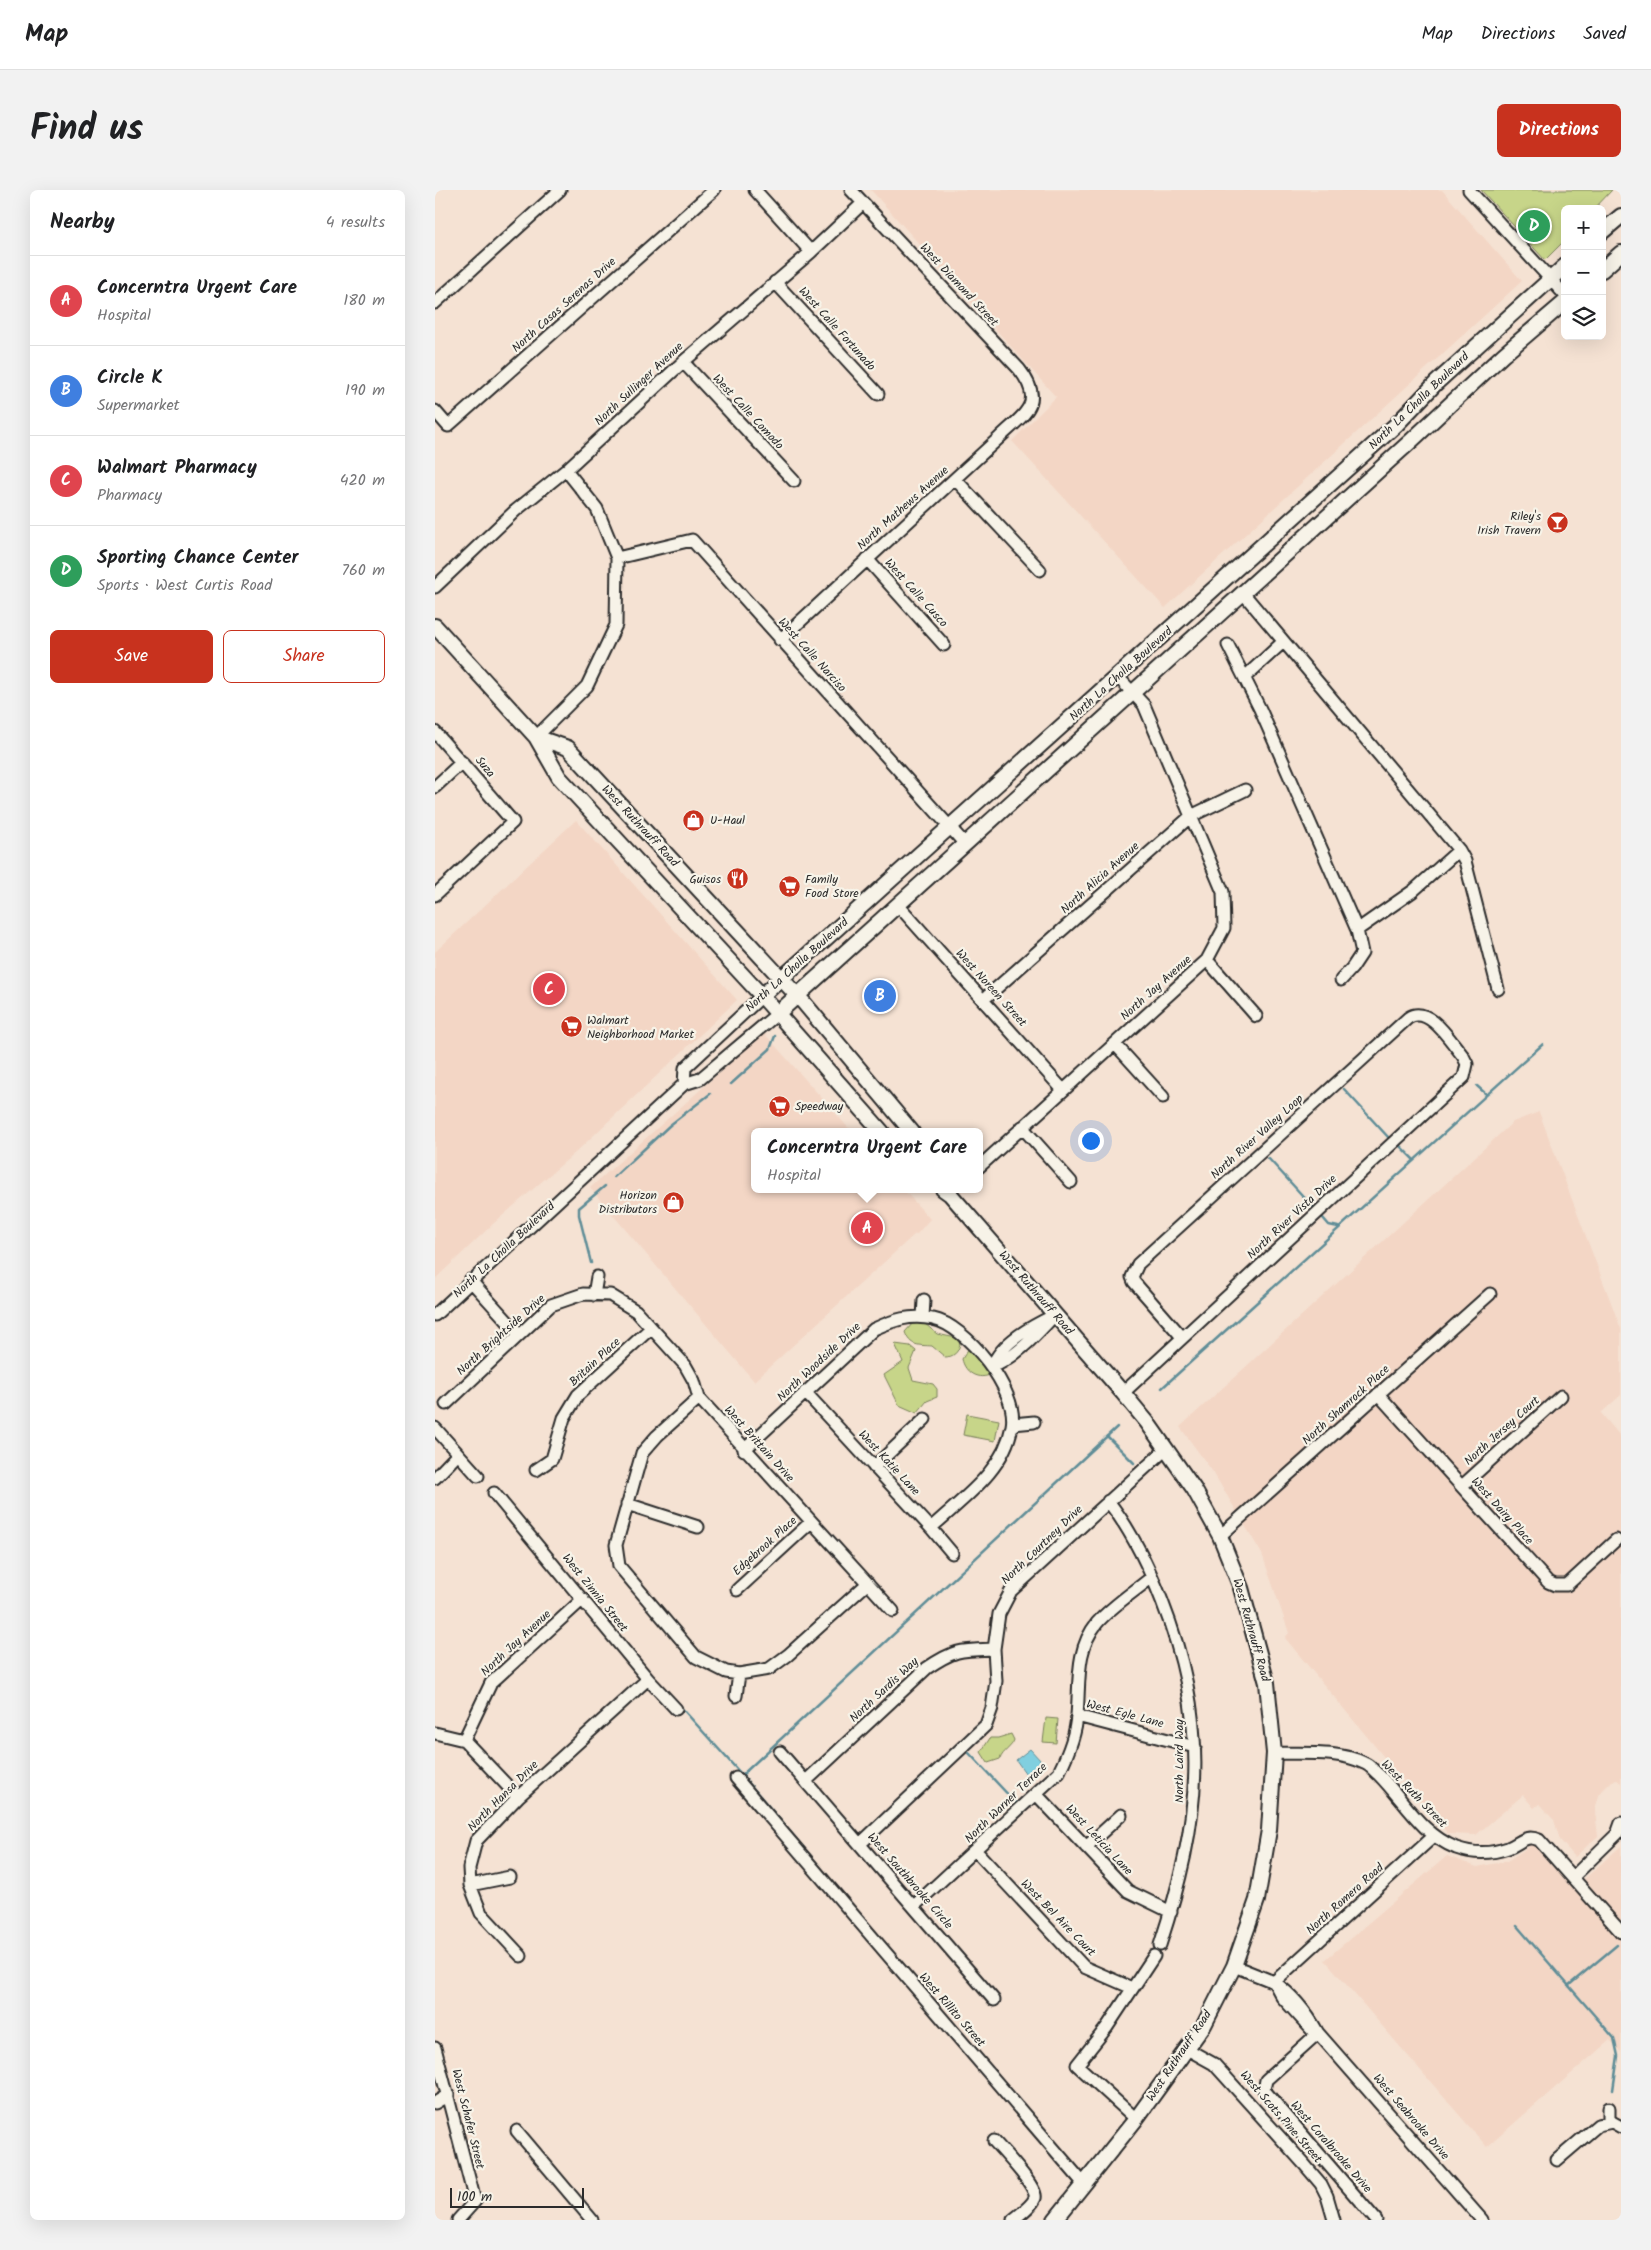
<!DOCTYPE html>
<meta charset="utf-8">
<style>
body{margin:0;font-family:Kalam,sans-serif;background:#f2f2f2;color:#202124}
.controls{position:absolute;right:15px;top:15px;display:grid;overflow:hidden;border-radius:8px;box-shadow:0 5px 20px #0002}
.controls button{width:45px;height:45px;display:grid;place-items:center;padding:0;border:0;border-bottom:1px solid #e0e0e0;background:#fff;color:#202124;font:25px sans-serif}
.scale{position:absolute;left:15px;bottom:12px;width:134px;box-sizing:border-box;padding-left:5px;border:2px solid #2b2b2b;border-top:0;font-size:14px;line-height:18px;white-space:nowrap;color:#2b2b2b;-webkit-text-stroke:4px #f7f3e8;paint-order:stroke}
.you{position:absolute;left:655px;top:950px;width:18px;height:18px;margin:-12px;border:4px solid #fff;border-radius:50%;background:#1a73e8;box-shadow:0 0 0 8px #1a73e833}
.badge{display:grid;place-items:center;width:32px;height:32px;border-radius:50%;background:#c8321e;color:#fff;font-size:16px;font-weight:700}
.pin{position:absolute;translate:-50% -50%;border:2px solid #fff;box-shadow:0 1px 5px #0006}
.popup{position:absolute;left:316px;top:938px;width:232px;height:65px;box-sizing:border-box;display:grid;place-content:center;border-radius:8px;background:#fff;filter:drop-shadow(0 1px 4px #0005);font-size:16px;white-space:nowrap;color:#757577}
.popup b{font-size:19px;color:#202124}
.popup::after{content:'';position:absolute;left:50%;top:100%;margin-left:-10px;border:10px solid transparent;border-top-color:#fff}
.list{margin:0;padding:0;list-style:none}
h2{display:flex;justify-content:space-between;align-items:center;height:65px;margin:0;padding:0 20px;font-size:21px}
h2 small{font-size:16px;font-weight:400;color:#757577}
.list li{display:grid;grid-template-columns:32px 1fr auto;gap:15px;align-items:center;box-sizing:border-box;height:90px;padding:0 20px;border-top:1px solid #e0e0e0}
.list b{display:block;font-size:19px;white-space:nowrap}
.list p{margin:0;font-size:16px;white-space:nowrap;color:#757577}
.list em{font-size:16px;font-style:normal;color:#757577}
.actions{display:flex;gap:10px;padding:15px 20px}
.actions a{flex:1;padding:11px 0;border:1px solid #c8321e;border-radius:8px;text-align:center;font-size:18px;color:#c8321e}
.actions .main{background:#c8321e;color:#fff}
.icon{flex:none;width:28px;height:28px;fill:none;stroke:currentColor;stroke-width:2;stroke-linecap:round;stroke-linejoin:round}
.map{position:relative;flex:none;width:1186px;height:2030px;overflow:hidden;border-radius:8px}
header{display:flex;align-items:center;gap:30px;box-sizing:border-box;height:70px;padding:0 25px;background:#fff;border-bottom:1px solid #e0e0e0}
header strong{font-size:24px}
nav{display:flex;gap:28px;margin-inline-start:auto;font-size:18px}
.intro{display:flex;align-items:center;justify-content:space-between;box-sizing:border-box;height:120px;padding:0 30px}
h1{margin:0;font-size:35px}
.button{padding:12px 22px;border-radius:8px;background:#c8321e;color:#fff;font-size:18px;font-weight:700}
main{display:flex;gap:30px;padding:0 30px}
aside{flex:1;background:#fff;border-radius:8px;box-shadow:0 5px 20px #0002}
.map>svg:first-child{display:block}
.built{fill:#f3d6c5}
.green{fill:#c7d589;stroke:#79805a}
.water{fill:#81cfdf;stroke:#5f8d97}
.lines{fill:none;stroke-linecap:round;stroke-linejoin:round}
.stream{stroke:#5f8d97;stroke-width:2.5}
.minor-casing{stroke:#2b2b2b;stroke-width:15}
.major-casing{stroke:#2b2b2b;stroke-width:18}
.minor{stroke:#f7f3e8;stroke-width:11}
.major{stroke:#f7f3e8;stroke-width:14}
.labels{text-anchor:middle;dominant-baseline:central;stroke-width:4.5;stroke-linejoin:round;paint-order:stroke}
.street-label{font-size:12px;fill:#2b2b2b;stroke:#f7f3e8}
.poi-label{font-size:12px;fill:#2b2b2b;stroke:#f7f3e8;text-anchor:start}
</style>
<header>
<strong>Map</strong>
<nav><a>Map</a><a>Directions</a><a>Saved</a></nav>
</header>
<div class="intro"><h1>Find us</h1><a class="button">Directions</a></div>
<main>
<aside>
<h2>Nearby<small>4 results</small></h2>
<ul class="list">
<li><span class="badge" style="background:#e0444e">A</span><div><b>Concerntra Urgent Care</b><p>Hospital</p></div><em>180 m</em></li>
<li><span class="badge" style="background:#3f7fe0">B</span><div><b>Circle K</b><p>Supermarket</p></div><em>190 m</em></li>
<li><span class="badge" style="background:#e0444e">C</span><div><b>Walmart Pharmacy</b><p>Pharmacy</p></div><em>420 m</em></li>
<li><span class="badge" style="background:#2e9e5b">D</span><div><b>Sporting Chance Center</b><p>Sports · West Curtis Road</p></div><em>760 m</em></li>
</ul>
<div class="actions"><a class="main">Save</a><a>Share</a></div>
</aside>
<div class="map">
<svg width="1186" height="2030" viewBox="0 0 1186 2030">
<rect width="100%" height="100%" fill="#f5e2d3"/>
<filter id="ink" filterUnits="userSpaceOnUse"><feTurbulence type="fractalNoise" baseFrequency=".02" numOctaves="2"/><feDisplacementMap in="SourceGraphic" scale="10" xChannelSelector="R" yChannelSelector="G"/><feConvolveMatrix kernelMatrix="1 2 1 2 8 2 1 2 1" color-interpolation-filters="sRGB"/></filter>
<g filter="url(#ink)">
<path class="built" d="M 436,0 L 1007,0 L 1087,91 L 730,418 L 577,251 L 621,207 Z
M 141,630 L 302,810 L 141,962 L 59,1033 L 0,1089 L 0,762 Z
M 329,843 L 417,942 L 320,942 L 320,999 L 468,999 L 495,1029 L 482,1044 L 480,1044 L 319,1191 L 155,998 Z
M 1104,922 L 1186,1139 L 1186,1205 L 1166,1223 L 1186,1247 L 1186,1593 L 1182,1590 L 1177,1591 L 1163,1605 L 1160,1621 L 1163,1646 L 1140,1667 L 1125,1650 L 1119,1630 L 1104,1614 L 1099,1618 L 1088,1605 L 1041,1645 L 1013,1644 L 850,1448 L 854,1443 L 827,1364 L 778,1282 L 745,1237 L 1078,932 Z
M 1098,1654 L 1138,1699 L 1186,1656 L 1186,1862 L 1175,1850 L 1052,1957 L 890,1770 L 1012,1666 L 1042,1677 L 1072,1671 Z"/>
<path class="green" d="M 1046,0 L 1177,0 L 1159,19 L 1130,19 L 1130,50 L 1110,70 Z
M 478,1133 L 489,1133 L 502,1144 L 521,1148 L 525,1154 C 523,1163 518,1167 510,1167 L 497,1156 C 484,1155 475,1157 470,1142 Z
M 460,1154 L 475,1156 L 481,1161 L 474,1178 L 478,1190 L 498,1194 L 502,1199 L 502,1207 L 492,1211 L 482,1223 L 464,1215 L 449,1185 L 468,1172 Z
M 534,1158 L 557,1184 C 543,1191 530,1183 527,1169 Z
M 532,1224 L 564,1230 L 560,1251 L 528,1245 Z
M 611,1528 L 623,1529 L 621,1553 L 608,1552 Z
M 576,1544 L 579,1550 C 577,1557 568,1561 565,1569 L 553,1573 L 546,1562 L 555,1548 L 563,1548 Z"/>
<path class="water" d="M 595,1559 L 606,1571 L 591,1584 L 581,1570 Z"/>
<g class="lines">
<path class="stream" d="M 296,894 L 335,859 L 340,846
M 1042,896 L 1051,904
M 909,899 L 953,947
M 965,956 L 978,969
M 833,968 L 878,1017
M 179,987 L 235,935 L 275,904
M 888,1028 L 894,1035 L 903,1037
M 156,1073 L 144,1025 L 144,1018 L 170,996
M 727,1198 L 1108,854
M 672,1246 L 699,1273
M 244,1515 L 307,1585 L 396,1690
M 533,1562 L 580,1612
M 307,1585 L 682,1237
M 1082,1736 L 1179,1848 L 1183,1866 L 1178,1900
M 1133,1796 L 1182,1755"/>
<defs>
<path id="minor" d="M 320,0 L 376,62
M 1034,0 L 1130,105
M 340,92 L 443,204
M 0,113 L 125,0
M 248,172 L 359,291
M 0,221 L 13,236 L 279,0
M 520,289 L 605,380
M 182,368 L 257,350 L 530,654
M 432,369 L 509,455
M 0,397 L 80,321 L 131,280 L 248,172 L 376,62 L 428,13
M 808,403 L 1024,660 L 1030,671 L 1063,799
M 345,450 L 564,248 C 590,223 611,213 584,179 L 416,0
M 793,455 L 825,519 L 922,740 L 927,763 L 917,778 L 906,790
M 810,487 L 848,452
M 0,542 L 78,632 L 0,705
M 101,547 L 152,496 L 181,435 L 182,368 L 162,319 L 131,280
M 0,597 L 27,572
M 463,715 L 628,900
M 922,740 L 978,701 L 1024,660
M 772,770 L 821,826
M 548,810 L 756,626 L 810,600
M 680,854 L 728,907
M 249,894 L 250,878 L 327,806
M 587,937 L 636,992
M 544,977 L 772,770 L 789,738 L 788,702 L 709,515 L 683,487
M 35,1090 L 84,1144
M 159,1105 L 162,1087
M 0,1125 L 249,894 L 265,889 L 342,824
M 488,1127 L 489,1110
M 557,1177 C 566,1152 597,1136 620,1125
M 557,1177 C 580,1168 599,1147 615,1130
M 370,1202 L 496,1338 L 517,1363
M 688,1203 L 1029,887 L 1032,874 L 1028,866 C 1016,852 994,814 973,828 L 703,1074 L 697,1087 L 699,1092 L 747,1147
M 943,1204 L 1113,1392 L 1120,1395 L 1132,1395 L 1181,1350
M 264,1208 L 222,1246 L 207,1263 L 181,1355 L 184,1376 L 261,1467 L 291,1482 L 304,1484 L 334,1479 L 353,1465 L 433,1393
M 11,1214 L 116,1115 L 148,1104 L 175,1105 L 201,1121 L 250,1175 L 259,1191 L 264,1208 L 458,1421
M 578,1234 L 599,1232
M 0,1238 L 43,1286
M 309,1260 L 439,1139 C 459,1130 475,1124 498,1129 C 531,1135 584,1201 577,1236 C 569,1281 528,1308 496,1338
M 439,1277 L 490,1229
M 101,1280 L 117,1269 L 129,1228 L 143,1205 L 216,1138
M 0,1288 L 22,1265
M 1027,1296 L 1126,1206
M 59,1303 L 213,1489 L 241,1519
M 673,1311 C 697,1341 713,1375 727,1411 C 776,1536 766,1630 725,1755
M 192,1314 L 263,1337
M 785,1346 L 1055,1104
M 302,1400 L 376,1332
M 301,1506 L 304,1484
M 642,1526 L 760,1557
M 0,1543 L 29,1550 L 56,1493 L 148,1409
M 29,1550 L 83,1607
M 345,1562 L 559,1810
M 839,1563 C 868,1564 903,1560 929,1573 C 935,1575 939,1581 944,1585 C 969,1610 986,1644 1021,1658 C 1038,1664 1056,1664 1073,1658 C 1086,1653 1090,1644 1104,1650 L 1186,1742
M 301,1588 L 649,1994
M 371,1591 L 492,1478 C 520,1459 526,1460 559,1459
M 602,1605 L 693,1701 L 736,1722
M 425,1654 L 551,1535 L 557,1518 L 561,1491 L 559,1459 L 564,1424 L 576,1401 L 731,1259
M 651,1657 L 686,1625
M 541,1661 L 649,1777 L 697,1798
M 1138,1687 L 1182,1644 L 1186,1633
M 35,1695 L 75,1687
M 479,1716 L 624,1582 C 633,1564 641,1545 642,1525 C 645,1493 640,1460 662,1433 C 677,1416 700,1401 717,1387
M 86,1766 L 46,1723 L 35,1695 L 34,1678 L 41,1651 L 83,1607 L 213,1489
M 799,1776 L 839,1792 L 999,1646
M 839,1792 C 858,1805 872,1823 883,1843 L 877,1840 L 847,1807 Z
M 0,1858 L 40,2011 L 23,2030
M 752,1859 L 779,1874 L 869,1974 L 886,1994 L 892,2006 L 899,2030
M 0,1913 L 13,1905
M 701,1929 L 642,1875 L 672,1837 L 719,1766
M 1174,1932 L 1174,1918
M 82,1941 L 157,2030
M 559,1951 C 567,1960 604,1999 600,2008 C 597,2016 585,2024 578,2030
M 1122,1970 L 1163,1935 L 1177,1932 L 1186,1937
M 941,2030 L 829,1900 L 831,1890 L 883,1843 L 1047,2030"/>
<path id="major" d="M 1167,42 L 1186,26
M 1167,80 L 1186,63
M 0,436 L 101,547 L 124,587 L 327,806 L 447,942
M 101,547 L 133,558 L 369,813 L 477,942
M 327,806 L 962,234 L 1001,193 L 1130,76
M 342,824 L 976,251 L 1068,165 L 1130,112
M 508,999 L 515,1004 L 688,1203 L 712,1232 L 759,1299 L 785,1346 L 806,1398 L 832,1493 L 839,1563 L 834,1640 L 822,1710 L 799,1776 L 769,1835 L 701,1929 L 620,2030"/>
</defs>
<use href="#minor" class="minor-casing"/>
<use href="#major" class="major-casing"/>
<use href="#minor" class="minor"/>
<use href="#major" class="major"/>
</g>
</g>
<defs>
<symbol id="bar-disc" viewBox="-11 -11 22 22"><circle r="9.5" fill="#c8321e" stroke="#f7f3e8"/><path d="M-6-5H6L.8 .8V4.5H3.5V6h-7V4.5H-.8V.8Z" fill="#fff"/></symbol>
<symbol id="shop-disc" viewBox="-11 -11 22 22"><circle r="9.5" fill="#c8321e" stroke="#f7f3e8"/><path d="M-5-2.5h2.3a2.7 3.5 0 0 1 5.4 0H5L5.5 6h-11ZM-1.5-2.5h3a1.5 2.3 0 0 0-3 0Z" fill="#fff"/></symbol>
<symbol id="restaurant-disc" viewBox="-11 -11 22 22"><circle r="9.5" fill="#c8321e" stroke="#f7f3e8"/><path d="M-5-6h1v4h1v-4h1v4h1v-4h1v5L-1.5 .5V6h-2V.5L-5-1ZM5-6V6H3V1.5H1.5Q1.5-4 5-6Z" fill="#fff"/></symbol>
<symbol id="supermarket-disc" viewBox="-11 -11 22 22"><circle r="9.5" fill="#c8321e" stroke="#f7f3e8"/><path d="M-6-5.5h2.5l.6 2H6L4.5 2H-2.5L-4.4-4H-6ZM-1.5 3.2a1.3 1.3 0 1 0 .1 0ZM3 3.2a1.3 1.3 0 1 0 .1 0Z" fill="#fff"/></symbol>
</defs>
<g fill-rule="evenodd">
<use href="#bar-disc" x="1110" y="320" width="25" height="25"/>
<use href="#shop-disc" x="246" y="618" width="25" height="25"/>
<use href="#restaurant-disc" x="290" y="676" width="25" height="25"/>
<use href="#supermarket-disc" x="342" y="684" width="25" height="25"/>
<use href="#supermarket-disc" x="124" y="824" width="25" height="25"/>
<use href="#supermarket-disc" x="332" y="904" width="25" height="25"/>
<use href="#shop-disc" x="226" y="1000" width="25" height="25"/>
</g>
<g class="labels">
<g class="street-label">
<text transform="translate(524 95) rotate(47)">West Diamond Street</text>
<text transform="translate(129 115) rotate(-42)">North Casas Serenas Drive</text>
<text transform="translate(402 139) rotate(48)">West Calle Fortunado</text>
<text transform="translate(204 194) rotate(-43)">North Sullinger Avenue</text>
<text transform="translate(984 211) rotate(-44)">North La Cholla Boulevard</text>
<text transform="translate(313 222) rotate(47)">West Calle Comodo</text>
<text transform="translate(468 318) rotate(-42)">North Mathews Avenue</text>
<text transform="translate(481 403) rotate(48)">West Calle Cusco</text>
<text transform="translate(377 465) rotate(48)">West Calle Narciso</text>
<text transform="translate(686 484) rotate(-42)">North La Cholla Boulevard</text>
<text transform="translate(50 577) rotate(50)">Suza</text>
<text transform="translate(205 636) rotate(47)">West Ruthrauff Road</text>
<text transform="translate(665 688) rotate(-42)">North Alicia Avenue</text>
<text transform="translate(362 775) rotate(-42)">North La Cholla Boulevard</text>
<text transform="translate(556 798) rotate(48)">West Noreen Street</text>
<text transform="translate(721 798) rotate(-42)">North Jay Avenue</text>
<text transform="translate(822 947) rotate(-42)">North River Valley Loop</text>
<text transform="translate(857 1027) rotate(-43)">North River Vista Drive</text>
<text transform="translate(69 1060) rotate(-43)">North La Cholla Boulevard</text>
<text transform="translate(601 1103) rotate(49)">West Ruthrauff Road</text>
<text transform="translate(66 1145) rotate(-42)">North Brightside Drive</text>
<text transform="translate(160 1172) rotate(-43)">Britain Place</text>
<text transform="translate(384 1172) rotate(-43)">North Woodside Drive</text>
<text transform="translate(911 1215) rotate(-42)">North Shamrock Place</text>
<text transform="translate(1067 1241) rotate(-42)">North Jersey Court</text>
<text transform="translate(324 1254) rotate(48)">West Brittain Drive</text>
<text transform="translate(454 1273) rotate(47)">West Katie Lane</text>
<text transform="translate(1067 1321) rotate(48)">West Dairy Place</text>
<text transform="translate(607 1355) rotate(-44)">North Courtney Drive</text>
<text transform="translate(330 1356) rotate(-42)">Edgebrook Place</text>
<text transform="translate(160 1403) rotate(51)">West Zinnia Street</text>
<text transform="translate(816 1440) rotate(74)">West Ruthrauff Road</text>
<text transform="translate(81 1453) rotate(-43)">North Jay Avenue</text>
<text transform="translate(449 1500) rotate(-43)">North Sardis Way</text>
<text transform="translate(690 1524) rotate(15)">West Egle Lane</text>
<text transform="translate(744 1571) rotate(-90)">North Laird Way</text>
<text transform="translate(979 1604) rotate(46)">West Ruth Street</text>
<text transform="translate(68 1606) rotate(-45)">North Hansa Drive</text>
<text transform="translate(571 1613) rotate(-44)">North Warner Terrace</text>
<text transform="translate(664 1650) rotate(47)">West Leticia Lane</text>
<text transform="translate(475 1691) rotate(49)">West Southbrooke Circle</text>
<text transform="translate(910 1709) rotate(-42)">North Romero Road</text>
<text transform="translate(623 1728) rotate(46)">West Bel Aire Court</text>
<text transform="translate(517 1820) rotate(49)">West Rillito Street</text>
<text transform="translate(744 1866) rotate(-56)">West Ruthrauff Road</text>
<text transform="translate(846 1927) rotate(49)">West Scots Pine Street</text>
<text transform="translate(976 1927) rotate(49)">West Seabrooke Drive</text>
<text transform="translate(33 1929) rotate(76)">West Schafer Street</text>
<text transform="translate(896 1957) rotate(49)">West Coralbrooke Drive</text>
</g>
<g class="poi-label">
<text x="1106" y="326" text-anchor="end">Riley's<tspan x="1106" dy="14">Irish Travern</tspan></text>
<text x="275" y="630">U-Haul</text>
<text x="286" y="689" text-anchor="end">Guisos</text>
<text x="370" y="689">Family<tspan x="370" dy="14">Food Store</tspan></text>
<text x="152" y="830">Walmart<tspan x="152" dy="14">Neighborhood Market</tspan></text>
<text x="360" y="916">Speedway</text>
<text x="222" y="1005" text-anchor="end">Horizon<tspan x="222" dy="14">Distributors</tspan></text>
</g>
</g>
</svg>
<div class="controls">
<button>+</button>
<button>−</button>
<button><svg class="icon" aria-label="layers" viewBox="0 0 24 24"><path d="M12 4l9 5-9 5-9-5zM3 14l9 5 9-5"/></svg></button>
</div>
<div class="scale">100 m</div>
<div class="you"></div>
<div class="pin badge" style="left:432px;top:1038px;background:#e0444e">A</div>
<div class="popup"><b>Concerntra Urgent Care</b>Hospital</div>
<div class="pin badge" style="left:445px;top:806px;background:#3f7fe0">B</div>
<div class="pin badge" style="left:114px;top:799px;background:#e0444e">C</div>
<div class="pin badge" style="left:1099px;top:36px;background:#2e9e5b">D</div>
</div>
</main>
